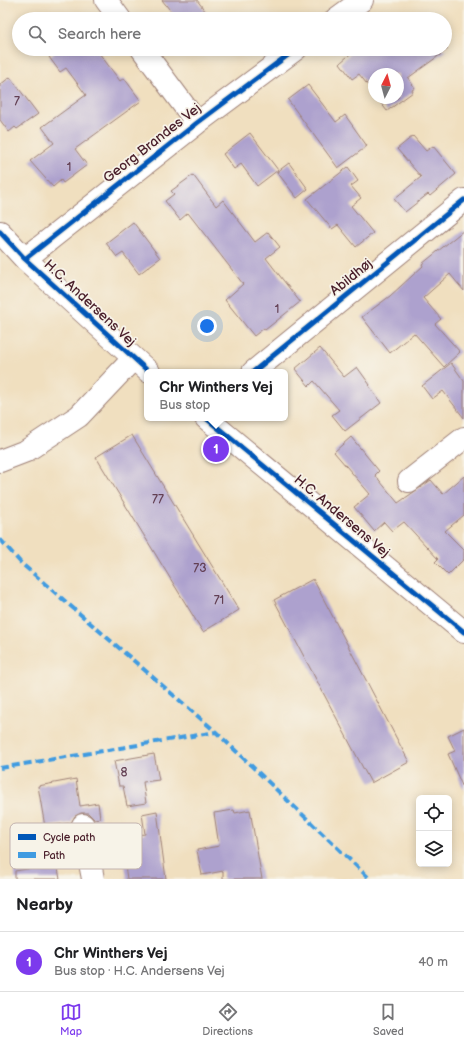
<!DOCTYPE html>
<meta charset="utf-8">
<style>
body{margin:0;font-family:"Balsamiq Sans",sans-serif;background:#f6f6f6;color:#202124}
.controls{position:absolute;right:12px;bottom:12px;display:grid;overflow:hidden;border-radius:6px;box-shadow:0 2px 10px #0003}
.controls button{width:36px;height:36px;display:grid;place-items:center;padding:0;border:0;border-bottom:1px solid #e0e0e0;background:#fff;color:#202124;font:20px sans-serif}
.compass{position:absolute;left:368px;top:68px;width:36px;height:36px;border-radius:50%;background:#fff;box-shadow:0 2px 10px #0003;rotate:6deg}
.you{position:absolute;left:207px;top:326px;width:14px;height:14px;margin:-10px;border:3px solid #fff;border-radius:50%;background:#1a73e8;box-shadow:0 0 0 6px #1a73e833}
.badge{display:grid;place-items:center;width:26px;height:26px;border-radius:50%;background:#7c3aed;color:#fff;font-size:13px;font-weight:700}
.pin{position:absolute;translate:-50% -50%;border:2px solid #fff;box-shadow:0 1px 4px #0006}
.popup{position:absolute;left:144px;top:369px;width:144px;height:52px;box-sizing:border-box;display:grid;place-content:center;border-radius:6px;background:#fff;filter:drop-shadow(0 1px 3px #0005);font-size:13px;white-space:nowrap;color:#757577}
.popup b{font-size:15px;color:#202124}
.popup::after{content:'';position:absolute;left:50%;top:100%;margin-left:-8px;border:8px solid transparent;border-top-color:#fff}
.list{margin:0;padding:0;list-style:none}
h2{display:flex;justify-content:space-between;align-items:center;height:52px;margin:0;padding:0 16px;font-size:17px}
h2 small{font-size:13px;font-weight:400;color:#757577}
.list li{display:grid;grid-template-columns:26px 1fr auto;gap:12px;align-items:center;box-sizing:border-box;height:60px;padding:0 16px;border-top:1px solid #e0e0e0}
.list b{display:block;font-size:15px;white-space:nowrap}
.list p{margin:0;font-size:13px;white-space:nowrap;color:#757577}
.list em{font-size:13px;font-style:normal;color:#757577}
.icon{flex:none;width:22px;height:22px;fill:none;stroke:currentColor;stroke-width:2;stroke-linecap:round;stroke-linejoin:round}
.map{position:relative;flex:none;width:464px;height:879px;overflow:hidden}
.search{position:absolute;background:#fff;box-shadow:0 2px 10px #0003;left:12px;right:12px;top:12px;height:44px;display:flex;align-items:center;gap:10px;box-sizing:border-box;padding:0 14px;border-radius:22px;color:#757577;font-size:15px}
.sheet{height:112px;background:#fff}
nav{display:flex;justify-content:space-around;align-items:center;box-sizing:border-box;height:56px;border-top:1px solid #e0e0e0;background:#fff;font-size:11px;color:#757577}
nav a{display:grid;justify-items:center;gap:2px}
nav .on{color:#7c3aed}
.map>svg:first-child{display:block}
.building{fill:#ada1ce}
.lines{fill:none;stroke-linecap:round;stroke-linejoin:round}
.minor-casing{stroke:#9d7f75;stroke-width:24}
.minor{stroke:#fff;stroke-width:22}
.quiet{stroke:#409be1;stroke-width:4;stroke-dasharray:8 4;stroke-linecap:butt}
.cycleway-casing{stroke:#f7f3e8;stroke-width:8}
.cycleway{stroke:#0057b8;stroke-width:5}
.labels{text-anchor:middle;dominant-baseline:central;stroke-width:3.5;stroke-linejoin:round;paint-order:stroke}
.number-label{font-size:12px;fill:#634054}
.street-label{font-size:14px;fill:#4a1f2b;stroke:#f7f3e8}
.key{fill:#f7f3e8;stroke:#c3b3af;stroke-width:1}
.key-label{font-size:11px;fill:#4a1f2b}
</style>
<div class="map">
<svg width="464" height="879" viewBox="0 0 464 879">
<rect width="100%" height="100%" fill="#f7f3e8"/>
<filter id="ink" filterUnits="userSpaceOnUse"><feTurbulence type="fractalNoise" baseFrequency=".025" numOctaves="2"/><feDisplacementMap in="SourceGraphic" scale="8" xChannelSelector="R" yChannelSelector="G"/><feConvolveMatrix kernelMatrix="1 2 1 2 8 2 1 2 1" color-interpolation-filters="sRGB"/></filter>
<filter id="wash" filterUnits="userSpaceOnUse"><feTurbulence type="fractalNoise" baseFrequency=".012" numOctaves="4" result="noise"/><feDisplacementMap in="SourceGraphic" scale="16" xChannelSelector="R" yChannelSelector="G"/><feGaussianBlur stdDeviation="0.9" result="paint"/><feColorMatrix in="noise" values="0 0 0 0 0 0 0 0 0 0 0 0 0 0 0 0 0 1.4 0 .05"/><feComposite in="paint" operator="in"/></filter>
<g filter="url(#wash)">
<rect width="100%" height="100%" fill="#f0dfbf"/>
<g id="blocks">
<path class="building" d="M 162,0 L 197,0 L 211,19 L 177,19 Z
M 59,49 L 96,49 L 120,81 L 124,78 L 141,101 L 75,149 L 87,165 L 63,183 L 61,180 L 53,187 L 30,161 L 54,143 L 42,127 L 86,95 L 66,68 L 60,72 L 49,57 Z
M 356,49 L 448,49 L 408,78 L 415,88 L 412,90 L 413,92 L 387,111 L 377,98 L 398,98 L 398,74 L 374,74 L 374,93 L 359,74 L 352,79 L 340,63 Z
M 10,77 L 38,114 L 17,129 L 15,127 L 9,132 L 0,120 L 0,85 Z
M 308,85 L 336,122 L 345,115 L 367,146 L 338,168 L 288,100 Z
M 250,133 L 278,170 L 257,186 L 241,164 L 234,169 L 223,154 Z
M 413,136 L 426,151 L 433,146 L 456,174 L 430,196 L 428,194 L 405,212 L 394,199 L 421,177 L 397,149 Z
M 289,163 L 308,189 L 297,198 L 277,172 Z
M 348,167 L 358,181 L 351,186 L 361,198 L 351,206 L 373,233 L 356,247 L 338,225 L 332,229 L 307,199 Z
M 193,175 L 216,206 L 223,200 L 255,242 L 268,232 L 280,247 L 266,258 L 300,302 L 265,330 L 264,328 L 254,336 L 225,300 L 243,284 L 188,213 L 180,220 L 165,201 L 174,194 L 171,191 Z
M 133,222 L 160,258 L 139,274 L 123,253 L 117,257 L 106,243 Z
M 464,230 L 464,291 L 450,274 L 423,298 L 441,319 L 435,324 L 460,352 L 444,367 L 414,333 L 390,353 L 362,317 L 390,296 L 423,266 L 422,264 Z
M 320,348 L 344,377 L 357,367 L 370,385 L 369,386 L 381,403 L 345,431 L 332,415 L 339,410 L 314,381 L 309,386 L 295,369 Z
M 451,363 L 464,381 L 464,418 L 443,391 L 432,399 L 422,386 Z
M 132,435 L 239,610 L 203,632 L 96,457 Z
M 351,437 L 379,471 L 375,475 L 398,503 L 431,480 L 443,494 L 464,476 L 464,515 L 445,531 L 464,550 L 464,559 L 448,575 L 435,562 L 438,559 L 404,522 L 392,531 L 384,522 L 374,531 L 354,507 L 370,494 L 334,452 Z
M 313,579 L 409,762 L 371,783 L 274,600 Z
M 464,728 L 464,790 L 448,754 L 455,751 L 448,736 Z
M 154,754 L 159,780 L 143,782 L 146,803 L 127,806 L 123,786 L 119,786 L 114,761 Z
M 76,779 L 80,806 L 98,803 L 100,818 L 94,819 L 88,813 L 81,813 L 75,816 L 71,823 L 45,827 L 38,786 Z
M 234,810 L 235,813 L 250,810 L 262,879 L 223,879 L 223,871 L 202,875 L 197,850 L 219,846 L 214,813 Z
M 157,811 L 166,879 L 127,879 L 121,837 L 145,834 L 142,814 Z
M 57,864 L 60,879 L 15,879 L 15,871 Z"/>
</g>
</g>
<g filter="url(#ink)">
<use href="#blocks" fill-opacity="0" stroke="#9d7f75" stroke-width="1"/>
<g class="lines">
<defs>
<path id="minor" d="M 106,0 L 120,19
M 336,19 L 362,0
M 142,49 L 197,123
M 0,232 L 25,259 L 149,372
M 25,259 L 197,123 L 296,49
M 253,372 L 464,200
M 206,418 L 464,632
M 0,461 L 26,451 L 79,416 L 133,359
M 409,481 L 464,438
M 83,825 L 93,879"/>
</defs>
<use href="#minor" class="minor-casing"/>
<use href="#minor" class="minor"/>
<path class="quiet" d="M 0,539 L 21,563 L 216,732 L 370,879
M 0,768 L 216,732"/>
<defs>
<path id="cycleway" d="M 0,232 L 25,259 L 149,372
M 25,259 L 197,123 L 296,49
M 253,372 L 464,200
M 206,418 L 464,632"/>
</defs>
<use href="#cycleway" class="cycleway-casing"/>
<use href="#cycleway" class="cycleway"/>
</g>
</g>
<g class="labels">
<g class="number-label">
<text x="17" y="101">7</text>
<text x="69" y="167">1</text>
<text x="277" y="309">1</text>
<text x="158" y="499">77</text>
<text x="200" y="568">73</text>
<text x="219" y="600">71</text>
<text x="124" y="772">8</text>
</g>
<g class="street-label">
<text transform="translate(152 143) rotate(-38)">Georg Brandes Vej</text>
<text transform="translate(351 277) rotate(-39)">Abildhøj</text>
<text transform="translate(90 303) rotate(43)">H.C. Andersens Vej</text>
<text transform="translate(342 516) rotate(40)">H.C. Andersens Vej</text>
</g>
</g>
<rect x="10" y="823" width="132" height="46" rx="6" class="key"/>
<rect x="18" y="834" width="18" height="6" fill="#0057b8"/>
<rect x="18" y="852" width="18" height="6" fill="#409be1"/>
<g class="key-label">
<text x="43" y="841">Cycle path</text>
<text x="43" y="859">Path</text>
</g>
</svg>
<div class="controls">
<button><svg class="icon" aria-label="locate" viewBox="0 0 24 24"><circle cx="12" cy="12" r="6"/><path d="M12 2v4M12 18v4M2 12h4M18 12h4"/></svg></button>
<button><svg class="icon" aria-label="layers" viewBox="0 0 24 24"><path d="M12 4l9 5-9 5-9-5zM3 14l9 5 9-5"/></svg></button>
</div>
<svg class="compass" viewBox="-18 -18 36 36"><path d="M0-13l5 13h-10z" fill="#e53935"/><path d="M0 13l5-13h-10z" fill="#757577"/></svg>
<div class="you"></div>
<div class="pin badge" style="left:216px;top:449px">1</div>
<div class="popup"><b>Chr Winthers Vej</b>Bus stop</div>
<div class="search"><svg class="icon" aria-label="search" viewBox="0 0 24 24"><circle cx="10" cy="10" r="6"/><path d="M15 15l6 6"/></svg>Search here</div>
</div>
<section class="sheet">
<h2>Nearby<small></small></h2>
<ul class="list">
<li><span class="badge">1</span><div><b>Chr Winthers Vej</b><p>Bus stop · H.C. Andersens Vej</p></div><em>40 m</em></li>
</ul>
</section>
<nav>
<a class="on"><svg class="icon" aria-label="map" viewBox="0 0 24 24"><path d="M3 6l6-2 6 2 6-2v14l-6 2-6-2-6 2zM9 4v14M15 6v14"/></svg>Map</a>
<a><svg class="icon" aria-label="directions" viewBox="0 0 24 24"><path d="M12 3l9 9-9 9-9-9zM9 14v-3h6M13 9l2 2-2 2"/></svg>Directions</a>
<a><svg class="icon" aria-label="saved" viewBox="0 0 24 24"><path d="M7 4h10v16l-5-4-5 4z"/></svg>Saved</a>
</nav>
